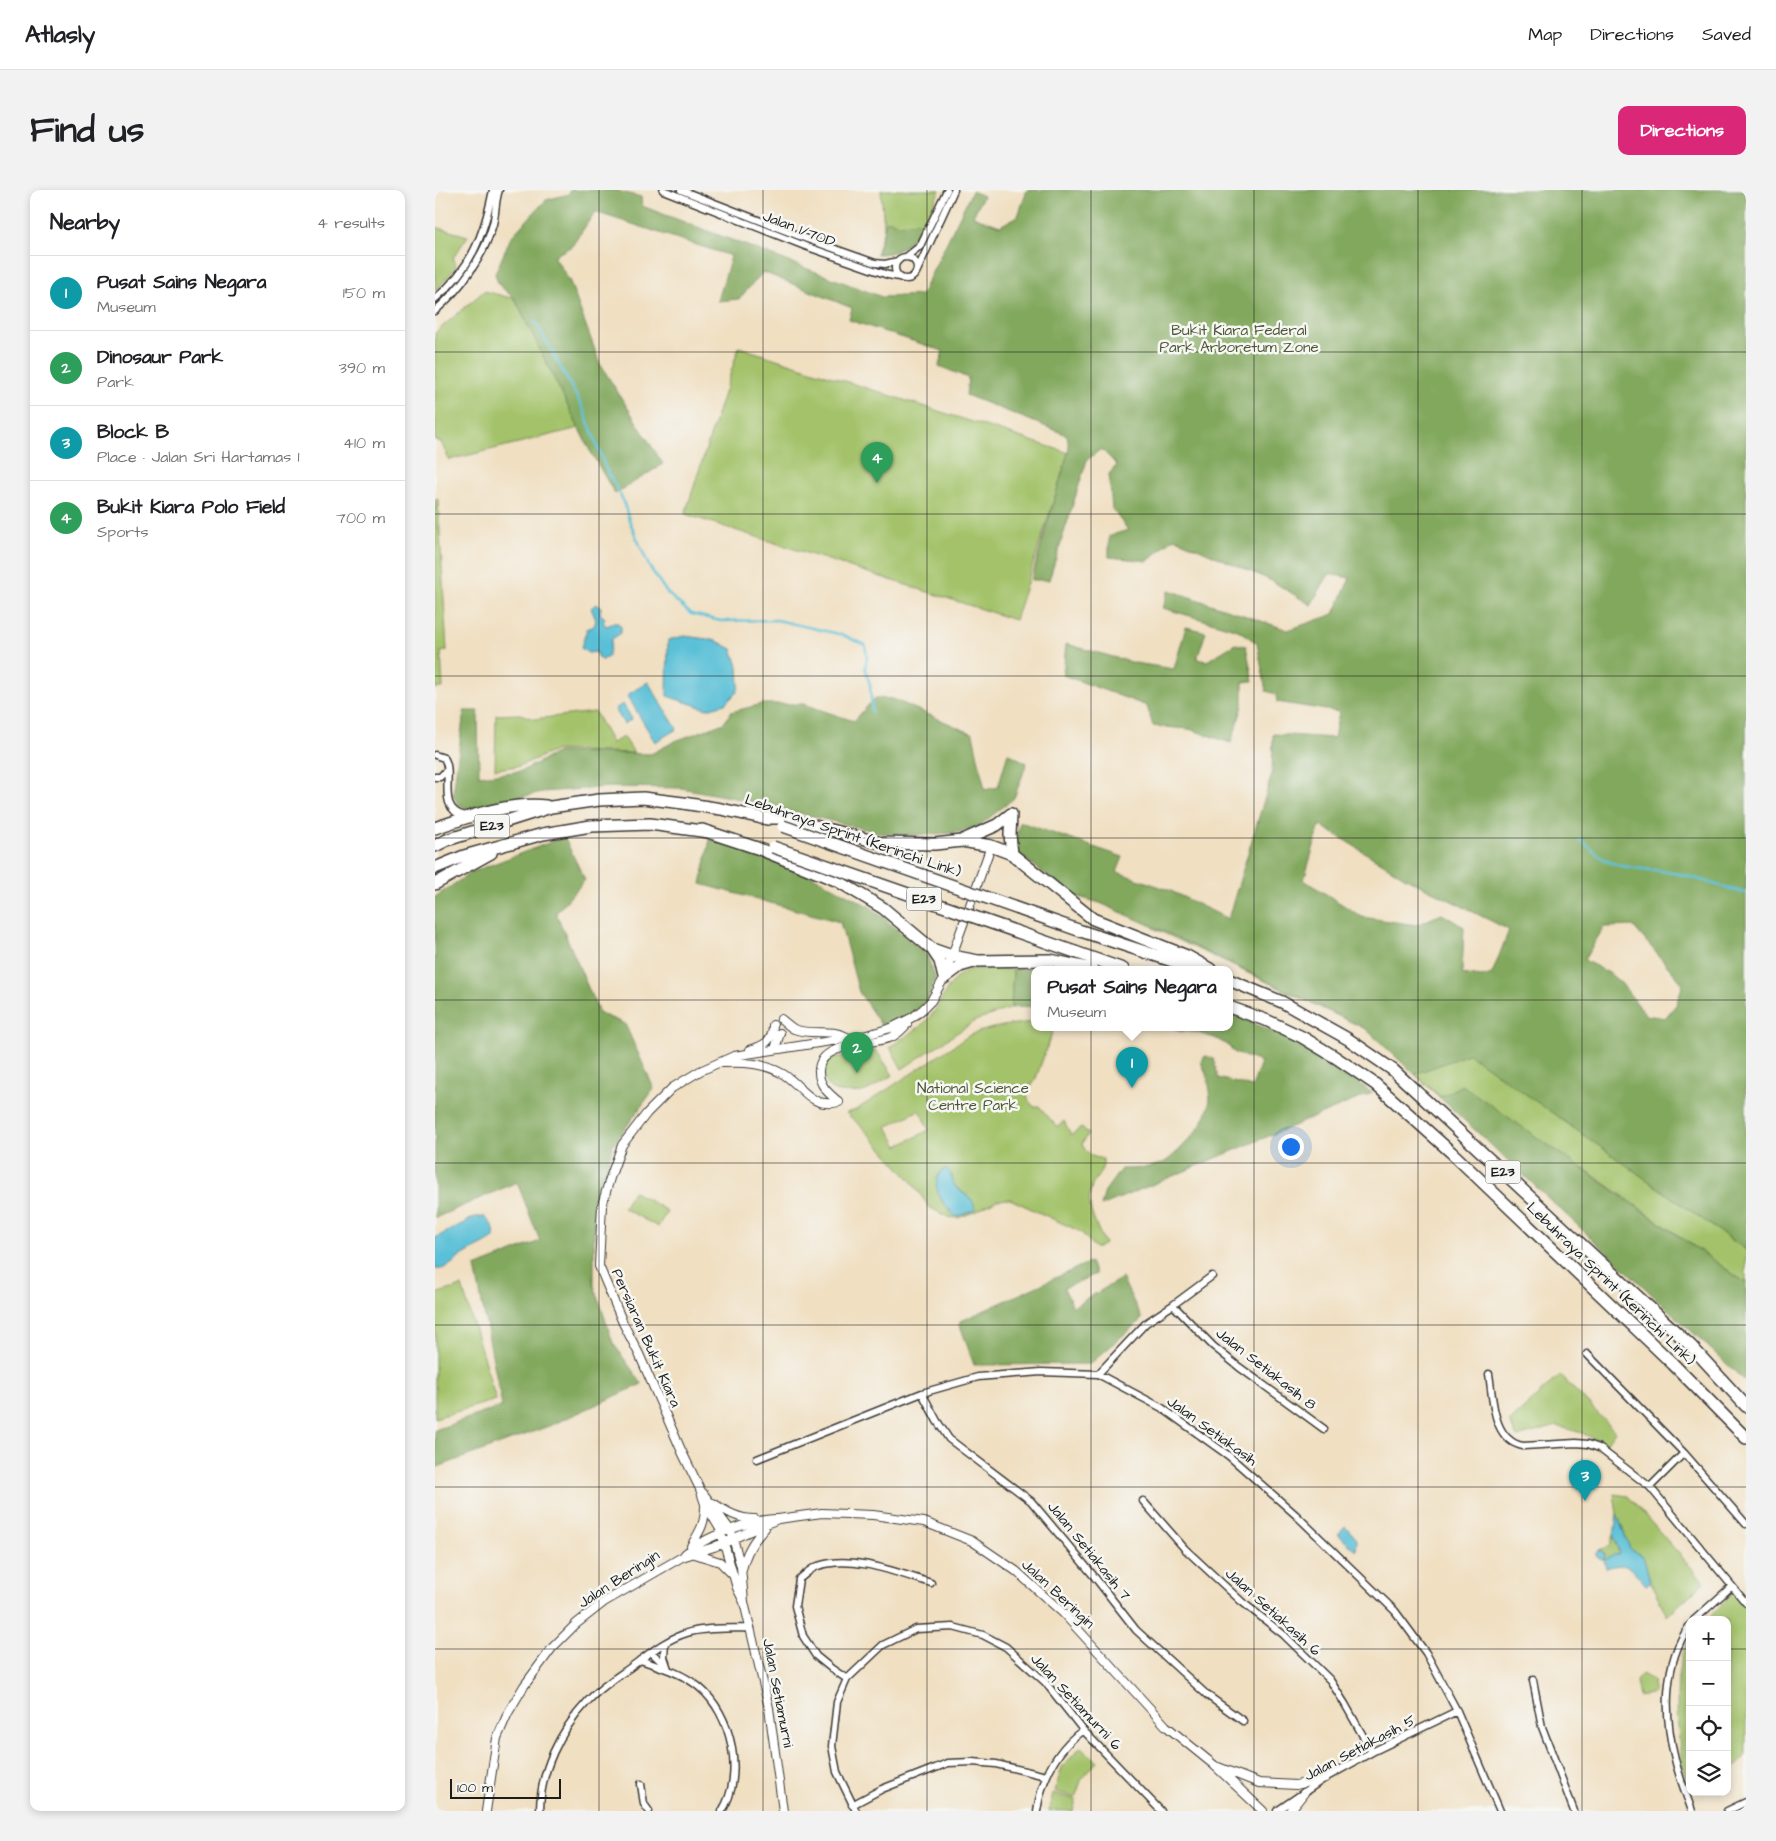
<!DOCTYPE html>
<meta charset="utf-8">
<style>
body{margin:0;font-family:"Architects Daughter",sans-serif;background:#f2f2f2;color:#202124}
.controls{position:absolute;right:15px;bottom:15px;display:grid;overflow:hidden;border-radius:10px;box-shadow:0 2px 8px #0003}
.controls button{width:45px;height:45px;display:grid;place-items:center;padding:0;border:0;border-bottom:1px solid #e0e0e0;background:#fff;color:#202124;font:25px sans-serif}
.scale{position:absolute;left:15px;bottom:12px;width:111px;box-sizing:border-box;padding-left:5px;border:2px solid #1c1c1c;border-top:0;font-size:14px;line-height:18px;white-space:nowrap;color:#1c1c1c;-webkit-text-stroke:4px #f6f6f2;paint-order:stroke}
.you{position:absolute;left:855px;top:956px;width:18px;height:18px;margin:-12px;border:4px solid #fff;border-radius:50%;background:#1a73e8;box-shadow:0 0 0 8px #1a73e833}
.badge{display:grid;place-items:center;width:32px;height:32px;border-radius:50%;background:#db2777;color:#fff;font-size:16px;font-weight:700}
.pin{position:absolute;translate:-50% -41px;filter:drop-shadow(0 1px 2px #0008)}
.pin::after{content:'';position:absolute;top:26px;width:18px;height:15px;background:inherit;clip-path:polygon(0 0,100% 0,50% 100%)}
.popup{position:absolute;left:596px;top:776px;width:202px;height:65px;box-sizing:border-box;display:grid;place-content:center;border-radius:10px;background:#fff;filter:drop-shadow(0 1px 4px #0005);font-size:16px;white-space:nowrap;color:#757577}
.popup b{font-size:19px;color:#202124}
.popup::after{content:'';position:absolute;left:50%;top:100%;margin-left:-10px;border:10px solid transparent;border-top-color:#fff}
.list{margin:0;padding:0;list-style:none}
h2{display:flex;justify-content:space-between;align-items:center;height:65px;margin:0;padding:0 20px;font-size:21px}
h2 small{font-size:16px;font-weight:400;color:#757577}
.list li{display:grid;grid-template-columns:32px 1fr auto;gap:15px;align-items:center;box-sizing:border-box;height:75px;padding:0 20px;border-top:1px solid #e0e0e0}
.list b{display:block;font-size:19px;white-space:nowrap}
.list p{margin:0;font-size:16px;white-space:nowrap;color:#757577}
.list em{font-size:16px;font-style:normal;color:#757577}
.icon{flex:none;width:28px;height:28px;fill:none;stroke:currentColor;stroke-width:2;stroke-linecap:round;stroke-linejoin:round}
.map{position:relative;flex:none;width:1311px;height:1621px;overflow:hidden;border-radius:10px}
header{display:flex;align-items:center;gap:30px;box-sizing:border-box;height:70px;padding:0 25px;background:#fff;border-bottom:1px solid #e0e0e0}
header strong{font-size:24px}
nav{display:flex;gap:28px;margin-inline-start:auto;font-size:18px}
.intro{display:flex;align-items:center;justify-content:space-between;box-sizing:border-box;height:120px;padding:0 30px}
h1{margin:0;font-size:35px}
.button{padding:12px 22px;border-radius:10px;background:#db2777;color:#fff;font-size:18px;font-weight:700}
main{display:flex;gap:30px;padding:0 30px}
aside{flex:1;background:#fff;border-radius:10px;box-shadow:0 2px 8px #0003}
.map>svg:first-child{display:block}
.green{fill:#a3c269;stroke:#606f42;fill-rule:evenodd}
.forest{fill:#82a85d;stroke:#4f623c;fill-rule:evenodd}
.water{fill:#5ac0d7;stroke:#3b6e7a}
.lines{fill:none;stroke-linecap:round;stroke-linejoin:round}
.stream{stroke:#5ac0d7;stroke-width:2.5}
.minor-casing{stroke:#3c3935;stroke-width:9}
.tertiary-casing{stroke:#3c3935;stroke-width:10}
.motorway-casing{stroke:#3c3935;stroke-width:14}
.minor{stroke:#fff;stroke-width:6}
.tertiary{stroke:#fff;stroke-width:8}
.motorway{stroke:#fff;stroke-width:11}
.motorway-bridge-casing{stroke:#3c3935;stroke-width:14;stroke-linecap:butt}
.motorway-bridge{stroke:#fff;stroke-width:11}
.grid{fill:none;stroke:#1c1c1c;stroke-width:1;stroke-opacity:0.55}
.labels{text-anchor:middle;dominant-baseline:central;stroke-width:5;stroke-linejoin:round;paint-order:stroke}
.shield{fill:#f6f6f2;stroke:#5d5d5c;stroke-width:1}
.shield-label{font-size:14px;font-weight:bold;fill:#1c1c1c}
.street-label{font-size:15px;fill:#1c1c1c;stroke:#f6f6f2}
.park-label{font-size:15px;fill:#4b5637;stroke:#f6f6f2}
</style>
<header>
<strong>Atlasly</strong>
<nav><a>Map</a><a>Directions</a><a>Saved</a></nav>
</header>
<div class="intro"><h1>Find us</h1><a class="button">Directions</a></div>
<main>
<aside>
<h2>Nearby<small>4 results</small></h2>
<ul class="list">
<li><span class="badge" style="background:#0f9aa8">1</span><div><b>Pusat Sains Negara</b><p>Museum</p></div><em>150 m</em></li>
<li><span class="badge" style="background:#2e9e5b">2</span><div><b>Dinosaur Park</b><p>Park</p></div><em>390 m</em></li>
<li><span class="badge" style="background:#0f9aa8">3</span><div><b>Block B</b><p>Place · Jalan Sri Hartamas 1</p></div><em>410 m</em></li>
<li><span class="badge" style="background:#2e9e5b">4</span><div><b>Bukit Kiara Polo Field</b><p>Sports</p></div><em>700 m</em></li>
</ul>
</aside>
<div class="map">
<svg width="1311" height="1621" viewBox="0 0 1311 1621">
<rect width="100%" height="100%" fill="#f6f6f2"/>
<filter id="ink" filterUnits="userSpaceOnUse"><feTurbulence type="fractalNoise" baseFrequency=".02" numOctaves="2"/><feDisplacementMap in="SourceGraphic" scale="10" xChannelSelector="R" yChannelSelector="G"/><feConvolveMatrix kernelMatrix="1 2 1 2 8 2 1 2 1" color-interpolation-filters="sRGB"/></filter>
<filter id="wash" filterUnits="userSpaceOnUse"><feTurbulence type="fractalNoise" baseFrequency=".0096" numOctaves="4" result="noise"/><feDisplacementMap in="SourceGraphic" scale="20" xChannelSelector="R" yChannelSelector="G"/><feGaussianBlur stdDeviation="1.12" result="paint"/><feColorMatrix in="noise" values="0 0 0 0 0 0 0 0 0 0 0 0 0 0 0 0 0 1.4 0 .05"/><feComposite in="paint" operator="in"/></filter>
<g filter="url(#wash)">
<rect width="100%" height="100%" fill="#f0dfc1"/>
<path class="green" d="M 446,0 L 505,0 C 491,29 479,66 441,64 L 449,39 Z
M 0,37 L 33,46 L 18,68 L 21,77 L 0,102 Z
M 49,101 L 80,109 L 144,238 L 14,270 L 6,252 L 0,250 L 0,143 Z
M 304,157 L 634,263 L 580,430 L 250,324 Z
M 3,309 L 12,461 L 6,462 L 8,498 L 0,498 L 0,310 Z
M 160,522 L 177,553 L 189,547 L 199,563 L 122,560 L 84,576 L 60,579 L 61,525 L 85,524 L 99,529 Z
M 718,738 L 1179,887 L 1311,925 L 1180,967 L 1311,1060 L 1311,1093 L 1148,978 L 1102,995 L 931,839 Z
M 536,779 L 578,779 L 576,818 L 540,831 L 467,879 L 455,857 C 467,848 483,840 493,829 C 510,811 511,788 536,779 Z
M 599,832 L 600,837 L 619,837 L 600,891 L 593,899 L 592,906 L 594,911 L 599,917 L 604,916 L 622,937 L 629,931 L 636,945 L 646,938 L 654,943 L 647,954 C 652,965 657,967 668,969 C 669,980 663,985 658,994 C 648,1015 662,1036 670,1054 L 663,1058 L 660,1058 L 646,1042 L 575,1009 L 562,1010 L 542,1021 L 523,1028 L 513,1027 L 505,1023 L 494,1017 L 476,991 L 427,937 L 411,923 L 421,920 L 535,845 C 556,837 577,834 599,832 ZM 484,920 L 494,940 L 463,956 L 452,937 ZM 506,981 L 517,985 L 519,995 L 537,1010 L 515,1022 C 513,1016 508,1014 505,1008 C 501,1001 501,988 506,981 Z
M 441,860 L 458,885 C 448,890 438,899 427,902 C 420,903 407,903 400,901 C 393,899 386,885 388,878 C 389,873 394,870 398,868 Z
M 198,1001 L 232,1021 L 223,1037 L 188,1018 Z
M 27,1096 L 61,1210 L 0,1228 L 0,1104 Z
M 1125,1185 L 1180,1241 L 1171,1254 L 1147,1243 L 1122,1236 L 1082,1247 L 1074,1232 Z
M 1179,1304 L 1193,1306 L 1269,1392 L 1232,1426 L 1216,1393 L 1208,1367 L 1195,1359 L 1182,1324 Z
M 1179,1345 L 1184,1363 L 1169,1370 L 1170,1364 L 1164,1360 L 1175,1356 Z
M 1299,1401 L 1311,1415 L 1311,1565 L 1300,1578 L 1292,1581 L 1292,1430 L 1272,1430 Z
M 1255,1449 L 1255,1591 L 1253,1592 C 1250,1584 1247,1575 1246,1566 C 1242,1539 1237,1470 1255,1449 Z
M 1207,1484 L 1218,1490 L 1219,1503 L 1204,1507 L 1201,1491 Z
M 646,1557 L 662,1572 L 647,1588 L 640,1608 L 620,1601 L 627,1577 Z
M 618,1603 L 641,1610 L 638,1621 L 614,1621 Z"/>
<path class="forest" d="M 135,0 L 179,0 L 206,7 L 207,16 L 447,107 L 486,105 L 537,1 L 548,6 L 538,26 L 565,36 L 583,26 L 592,0 L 1311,0 L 1311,1060 L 1034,864 L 980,884 L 1005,907 L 1027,895 L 1311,1093 L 1311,1190 L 1308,1189 L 931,839 L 728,741 L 665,713 L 637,705 L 579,660 L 585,632 L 688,667 L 682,682 L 734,700 L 793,729 L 837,584 L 838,544 L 899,548 L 904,522 L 842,512 L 841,504 L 831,501 L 822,453 L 803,440 L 728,418 L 734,400 L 853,440 L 899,424 L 915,388 L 894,384 L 876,415 L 837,391 L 739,348 L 713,371 L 674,367 L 674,346 L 693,340 L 677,319 L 674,284 L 682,275 L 666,259 L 652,270 L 614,390 L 596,390 L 634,259 L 632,245 L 531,205 L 533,188 L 504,176 L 508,161 L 414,130 L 417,118 L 328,82 L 304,109 L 283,111 L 296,66 L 160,22 L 137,56 L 119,66 L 135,92 L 165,174 L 228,274 L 180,304 L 154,259 L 80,109 L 64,95 L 60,84 L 76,47 L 111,10 L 134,4 ZM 885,635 L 971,688 L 1074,740 L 1057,784 L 1047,787 L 1027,784 L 1029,737 L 1007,724 L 981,735 L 927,727 L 869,690 ZM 1198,736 L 1248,794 L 1241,815 L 1230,828 L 1211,825 L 1186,793 L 1174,783 L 1149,770 L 1169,737 Z
M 451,30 L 466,34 L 482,32 L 488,33 C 478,50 464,66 442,63 L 449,41 Z
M 751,437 L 771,442 L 762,469 L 772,471 L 800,454 L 811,456 L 818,491 L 808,492 L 808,516 L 796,553 L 754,539 L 718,536 L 712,516 L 628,485 L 631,454 L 700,473 L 739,479 Z
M 440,508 L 458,509 L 538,544 L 550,600 L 563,597 L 573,563 L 592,573 L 579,608 L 544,636 L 519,643 L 474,645 L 447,643 L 300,608 L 246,598 L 174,597 L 107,602 L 33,619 L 23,614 L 18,605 L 29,521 L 43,521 L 44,586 L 87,581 L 123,562 L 216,564 L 240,551 L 289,533 L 296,522 L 327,514 L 368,514 L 419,531 Z
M 129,647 L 150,690 L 121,723 L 164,823 L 190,834 L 219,899 L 178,955 L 159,1020 L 159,1095 L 178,1153 L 207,1194 L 114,1236 L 0,1278 L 0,1240 L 67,1216 L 40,1077 L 105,1051 L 82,992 L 0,1028 L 0,707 L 37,682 Z
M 275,649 L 370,682 L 437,718 L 492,765 L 500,788 L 492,811 L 471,827 L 446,835 L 424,802 L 405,732 L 266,694 Z
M 578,779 L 629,779 L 600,779 L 599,816 L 576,818 Z
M 795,823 L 865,854 L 899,874 L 937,903 L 666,1016 L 670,1001 L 686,979 C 699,979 716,978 728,973 C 735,969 743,961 749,955 C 775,929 783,906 766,872 L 770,866 L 779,869 L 783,888 L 817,897 L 826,872 L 800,863 L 794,856 L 780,848 L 760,842 L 744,841 L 737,837 L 794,837 Z
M 655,1072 L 661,1084 L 629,1098 L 638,1117 L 687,1088 L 707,1129 L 655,1174 L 539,1175 L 524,1132 Z"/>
<path class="water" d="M 161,414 L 166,417 L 165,424 L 170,428 L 168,433 L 172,436 L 178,433 L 183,433 L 186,437 L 186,443 L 177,449 L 173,467 L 167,470 L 163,468 L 162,462 L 153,463 L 146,458 L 152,439 L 159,436 L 161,430 L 156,418 Z
M 249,446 L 280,450 L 297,459 L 303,476 L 304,496 L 302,502 L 290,514 L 272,519 L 232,506 L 233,450 Z
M 213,492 L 242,539 L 220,552 L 192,505 Z
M 188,514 L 197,529 L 189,534 L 180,519 Z
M 510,979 C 519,983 515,989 520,996 C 528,1006 538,1004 540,1020 L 521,1027 C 517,1024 516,1021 513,1018 C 504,1008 496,994 506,981 Z
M 40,1027 L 50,1027 C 57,1034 61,1039 59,1048 C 49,1055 38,1059 28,1065 C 19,1071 11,1081 0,1079 L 0,1048 Z
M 1182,1324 L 1195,1359 L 1208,1366 L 1216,1393 L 1211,1395 C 1196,1378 1194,1371 1171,1378 L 1169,1370 L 1161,1366 L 1164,1360 L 1170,1364 L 1169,1370 L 1184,1363 L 1179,1345 Z
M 910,1336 L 922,1349 L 921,1361 L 903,1344 Z"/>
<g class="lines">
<path class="stream" d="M 100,131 L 148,218 L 171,279 L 188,310 L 194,330 L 214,376 L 232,403 L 256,424 L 286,431 L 342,430 L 408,445 L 430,455 L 432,467 L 430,478 L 435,495 L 437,522
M 1145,649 C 1153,656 1163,666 1172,671 C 1195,681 1221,678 1244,684 C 1267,689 1288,698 1311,703"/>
</g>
</g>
<g filter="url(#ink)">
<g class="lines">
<defs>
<path id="minor" d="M 228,0 L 370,56 L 453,85 L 464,87
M 246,0 L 372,49 L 440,73 L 450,74 L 463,71
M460 78a11 11 0 1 1 22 0a11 11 0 1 1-22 0Z
M 471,67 L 485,56 L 512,0
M 481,83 L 519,0
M 0,109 C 36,79 49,45 58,0
M 0,121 C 25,99 49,67 58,34 C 61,23 60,11 64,0
M 0,565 L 9,568 C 20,583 0,619 30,626
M 0,587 L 5,587 L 11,581
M 738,1115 L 778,1156 L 804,1177 L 889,1239
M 1152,1164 L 1249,1263 L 1311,1334
M 663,1184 L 711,1133 L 738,1115 L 777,1086
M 1054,1184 C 1058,1208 1057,1250 1088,1256 L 1141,1253 L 1153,1254 L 1164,1258 L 1215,1297 L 1311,1413
M 487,1203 L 502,1231 L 514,1249 L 596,1311 L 658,1385 L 701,1440 L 772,1505 L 808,1531
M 322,1269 L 487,1203 L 543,1187 L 606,1182 L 663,1184 L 727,1218 L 794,1266 L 861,1325 L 960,1421 L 991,1463 L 1022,1521 L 1065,1621
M 1215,1297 L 1249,1263
M 708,1311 L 750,1359 L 806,1411 L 849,1445 L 895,1490 L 910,1514 L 937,1562
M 1259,1430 L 1297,1396
M 1255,1435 C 1228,1473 1229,1526 1240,1569 C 1244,1587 1251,1604 1257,1621
M 230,1453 L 229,1467 L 233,1479
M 216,1462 L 231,1476
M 205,1470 C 226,1477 247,1483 264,1497 C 297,1524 310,1585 287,1621
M 412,1489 L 397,1479 L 381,1466 L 368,1446 L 360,1416 L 364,1389 C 370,1385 376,1378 383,1376 C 417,1364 463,1383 496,1393
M 1098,1490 L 1107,1537 L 1139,1621
M 206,1594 L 209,1614 L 214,1621
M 417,1615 L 447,1599 L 513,1573 L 537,1572 L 561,1574 L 611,1586
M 105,1621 C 105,1581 125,1541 152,1512 C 165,1497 184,1486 200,1474 C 216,1462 232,1449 252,1443 C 272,1437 295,1439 316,1438
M 421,1621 L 402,1582 L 397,1556 L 402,1512 L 412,1489 L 448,1455 L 481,1439 L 518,1437 L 548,1445 L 571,1457 L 610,1492 L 648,1540 L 726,1621
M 602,1621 C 607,1588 621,1560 648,1540
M 842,1621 L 890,1588 L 937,1562 L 1022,1521
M 1292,1621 L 1311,1612"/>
<path id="tertiary" d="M 346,829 C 350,832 355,837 359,839 C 376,846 396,838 412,847
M 340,859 L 345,843
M 315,860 C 329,855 338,852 338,835
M 288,873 C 310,872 329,873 348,884 C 369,897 375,919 404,912
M 404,912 C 394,904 383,895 384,880 C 385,852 437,855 457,847 C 462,844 468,839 472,834
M 268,1303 L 296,1341 L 306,1377 L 309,1412 L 334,1518 L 348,1621
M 278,1313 C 292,1322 303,1329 320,1329
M 256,1356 C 265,1341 270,1334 270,1316
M 250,1364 C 267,1348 319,1328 343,1329
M 260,1364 L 285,1372 L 297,1384
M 307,1380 C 311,1362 318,1351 330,1338
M 309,1412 L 302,1398 L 285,1339 L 270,1314 L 265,1299 L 247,1262 L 204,1164 L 188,1133 L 164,1076 L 167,1015 L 175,988 L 187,955 L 212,923 L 237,898 L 265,881 L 299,866 L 428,846 L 456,838 L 478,827 L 488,819 L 496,811 L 509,788 L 556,656
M 783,1577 L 824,1593 L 861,1595 L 890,1588
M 51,1621 L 62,1548 L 73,1523 L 89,1496 L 117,1458 L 141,1434 L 169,1412 L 247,1367 L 279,1357 L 343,1329 L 387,1323 L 438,1325 L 489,1332 L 537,1351 L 581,1381 L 628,1423 L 731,1536 L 779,1575 L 828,1621
M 855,1621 L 869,1603"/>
<path id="motorway" d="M 576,624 L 575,645 L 577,664
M 326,628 L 349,628 L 446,653 L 500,654 L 527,651 L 556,656 L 577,664 L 658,729 L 752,766 L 775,779
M 0,638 C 35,626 74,612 111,616
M 267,640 L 322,658 L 403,691 L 448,718 L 497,759 L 517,766 L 543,771 L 615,770 L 657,779
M 528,650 L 562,635 L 576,624
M 0,656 L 12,650 L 116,617 L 164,610 L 208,608 L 248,613 L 286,619 L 332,629
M 0,678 L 29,666 L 108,644 L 156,636 L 215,634 L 274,642
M 0,694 L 56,663
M 646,741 L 762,779
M 497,759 L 505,771 L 509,788 L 525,776 L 539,772
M 640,762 L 688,779
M 794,790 L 847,812 L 913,849 L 958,880 L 1256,1156 L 1311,1216
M 794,817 L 833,831 L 867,847 L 900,867 L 940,894 L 1016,962 L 1238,1174 L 1311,1248"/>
</defs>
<use href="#minor" class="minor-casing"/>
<use href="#tertiary" class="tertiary-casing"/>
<use href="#motorway" class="motorway-casing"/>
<use href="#minor" class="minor"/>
<use href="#tertiary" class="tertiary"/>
<use href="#motorway" class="motorway"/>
<defs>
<path id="motorway-bridge" d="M 348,636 L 646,741
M 338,657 L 640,762"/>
</defs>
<use href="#motorway-bridge" class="motorway-bridge-casing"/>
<use href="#motorway-bridge" class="motorway-bridge"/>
</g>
</g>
<path class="grid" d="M 164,0 L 164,1621M 328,0 L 328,1621M 492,0 L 492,1621M 656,0 L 656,1621M 819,0 L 819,1621M 983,0 L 983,1621M 1147,0 L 1147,1621M 0,162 L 1311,162M 0,324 L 1311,324M 0,486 L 1311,486M 0,648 L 1311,648M 0,810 L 1311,810M 0,973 L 1311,973M 0,1135 L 1311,1135M 0,1297 L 1311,1297M 0,1459 L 1255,1459M 1292,1459 L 1311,1459"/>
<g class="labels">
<g class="shield">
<rect x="39.5" y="624.5" width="35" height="23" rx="4"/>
<rect x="471.5" y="697.5" width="35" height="23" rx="4"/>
<rect x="1050.5" y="970.5" width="35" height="23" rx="4"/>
</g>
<g class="shield-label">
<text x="57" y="636">E23</text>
<text x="489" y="709">E23</text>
<text x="1068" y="982">E23</text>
</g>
<g class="street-label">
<text transform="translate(364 39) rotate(21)">Jalan 1/70D</text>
<text transform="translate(418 646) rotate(19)">Lebuhraya Sprint (Kerinchi Link)</text>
<text transform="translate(1176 1094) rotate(44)">Lebuhraya Sprint (Kerinchi Link)</text>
<text transform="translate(211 1148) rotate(66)">Persiaran Bukit Kiara</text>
<text transform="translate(831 1179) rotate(38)">Jalan Setiakasih 8</text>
<text transform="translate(777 1241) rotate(36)">Jalan Setiakasih</text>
<text transform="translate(654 1361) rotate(51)">Jalan Setiakasih 7</text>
<text transform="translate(184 1389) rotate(-33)">Jalan Beringin</text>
<text transform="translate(623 1404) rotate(43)">Jalan Beringin</text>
<text transform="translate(838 1422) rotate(42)">Jalan Setiakasih 6</text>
<text transform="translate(343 1503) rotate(79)">Jalan Setiamurni</text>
<text transform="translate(641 1512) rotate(47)">Jalan Setiamurni 6</text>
<text transform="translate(925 1558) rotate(-28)">Jalan Setiakasih 5</text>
</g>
<g class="park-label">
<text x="804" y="140">Bukit Kiara Federal<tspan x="804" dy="17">Park Arboretum Zone</tspan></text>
<text x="538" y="898">National Science<tspan x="538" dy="17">Centre Park</tspan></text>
</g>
</g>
</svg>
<div class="controls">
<button>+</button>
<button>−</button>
<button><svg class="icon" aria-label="locate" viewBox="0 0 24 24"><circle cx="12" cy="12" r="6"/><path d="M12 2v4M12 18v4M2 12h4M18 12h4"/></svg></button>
<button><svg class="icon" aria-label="layers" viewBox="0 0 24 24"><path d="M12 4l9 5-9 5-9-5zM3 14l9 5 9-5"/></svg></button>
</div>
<div class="scale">100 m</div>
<div class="you"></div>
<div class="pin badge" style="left:697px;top:898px;background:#0f9aa8">1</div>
<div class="popup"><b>Pusat Sains Negara</b>Museum</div>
<div class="pin badge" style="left:422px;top:883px;background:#2e9e5b">2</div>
<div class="pin badge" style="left:1150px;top:1311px;background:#0f9aa8">3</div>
<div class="pin badge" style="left:442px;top:293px;background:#2e9e5b">4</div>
</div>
</main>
